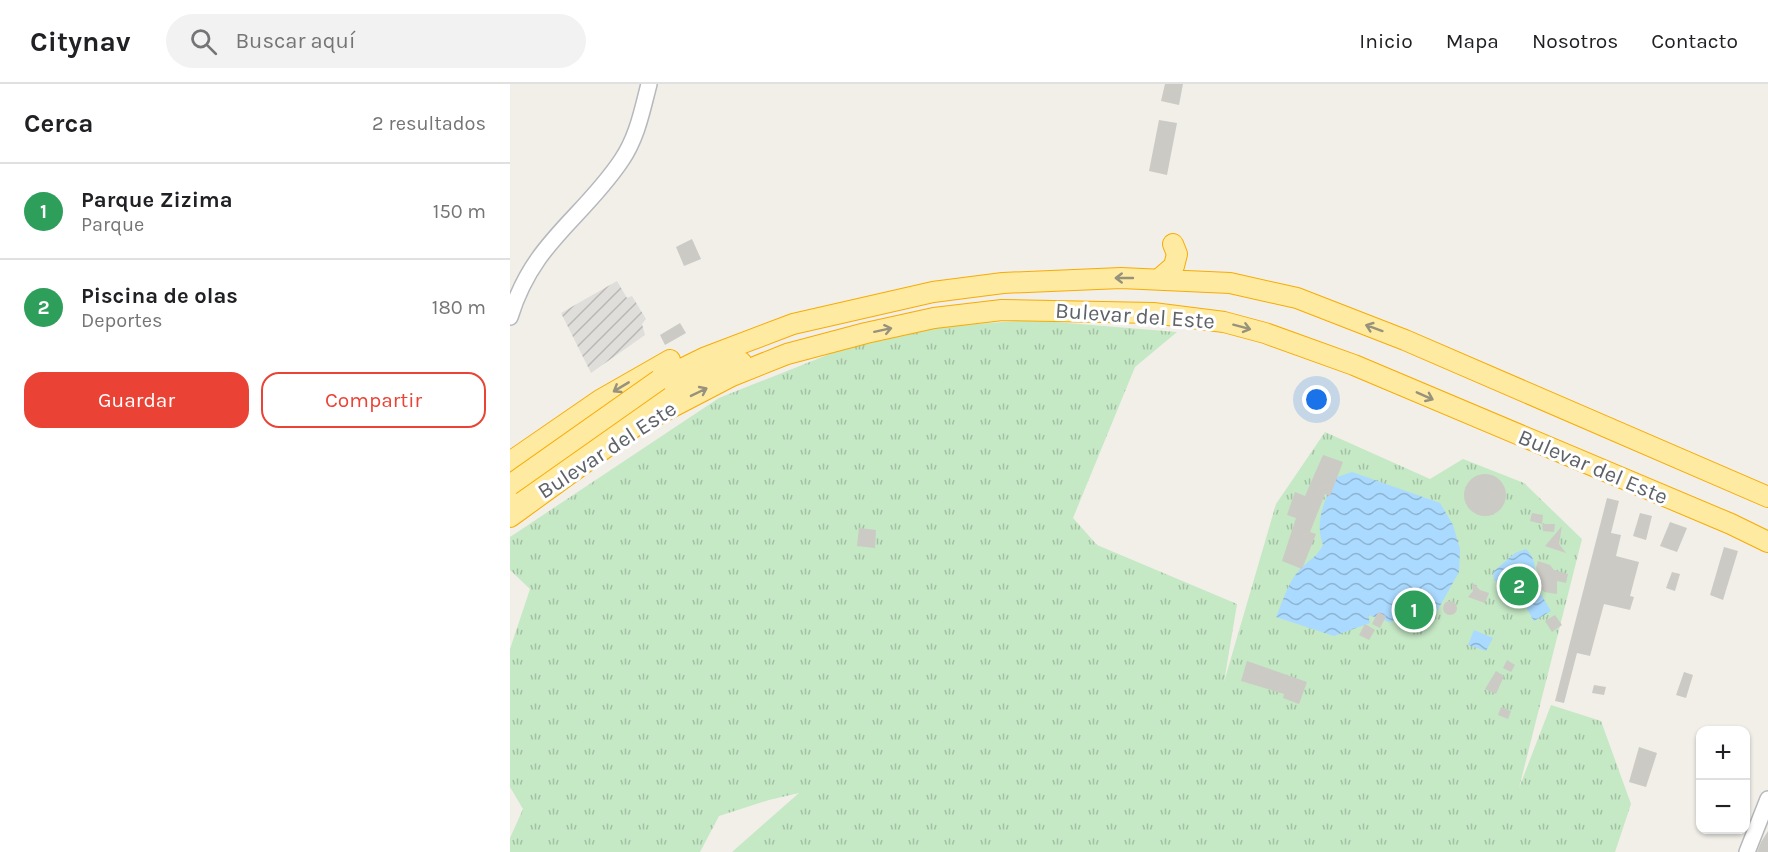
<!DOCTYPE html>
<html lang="es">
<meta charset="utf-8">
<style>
body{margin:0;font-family:Karla,sans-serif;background:#f2f2f2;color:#202124}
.controls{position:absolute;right:18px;bottom:18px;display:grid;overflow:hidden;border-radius:12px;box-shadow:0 2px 4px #0004}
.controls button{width:54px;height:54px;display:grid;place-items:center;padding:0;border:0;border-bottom:2px solid #e0e0e0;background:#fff;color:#202124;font:30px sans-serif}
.you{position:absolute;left:807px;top:316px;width:21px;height:21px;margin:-15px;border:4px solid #fff;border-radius:50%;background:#1a73e8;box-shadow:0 0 0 9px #1a73e833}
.badge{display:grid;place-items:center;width:39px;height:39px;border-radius:50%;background:#ea4335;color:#fff;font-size:20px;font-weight:700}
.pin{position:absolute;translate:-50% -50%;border:3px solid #fff;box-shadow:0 2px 6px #0006}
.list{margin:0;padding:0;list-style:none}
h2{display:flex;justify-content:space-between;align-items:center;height:78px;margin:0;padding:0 24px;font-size:26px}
h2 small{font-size:20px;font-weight:400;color:#757577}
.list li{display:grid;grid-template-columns:39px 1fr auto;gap:18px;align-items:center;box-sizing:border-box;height:96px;padding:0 24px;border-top:2px solid #e0e0e0}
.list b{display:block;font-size:22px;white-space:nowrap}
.list p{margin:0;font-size:20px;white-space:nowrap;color:#757577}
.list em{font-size:20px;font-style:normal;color:#757577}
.actions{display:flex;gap:12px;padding:18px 24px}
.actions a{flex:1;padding:14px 0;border:2px solid #ea4335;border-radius:18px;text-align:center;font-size:21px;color:#ea4335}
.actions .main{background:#ea4335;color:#fff}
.icon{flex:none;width:33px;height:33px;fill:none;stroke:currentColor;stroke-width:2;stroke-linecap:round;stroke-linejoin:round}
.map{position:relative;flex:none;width:1258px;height:768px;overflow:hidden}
header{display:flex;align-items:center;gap:36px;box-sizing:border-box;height:84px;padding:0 30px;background:#fff;border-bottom:2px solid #e0e0e0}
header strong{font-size:28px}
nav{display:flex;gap:33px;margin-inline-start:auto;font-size:21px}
.search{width:420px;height:54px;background:#f2f2f2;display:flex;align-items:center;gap:15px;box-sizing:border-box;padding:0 21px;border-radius:33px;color:#757577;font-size:22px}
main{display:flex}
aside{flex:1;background:#fff}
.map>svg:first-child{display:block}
.industrial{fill:url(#industrial-furrows)}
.grass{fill:url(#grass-tufts)}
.water{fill:url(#water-waves)}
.building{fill:#cccac5}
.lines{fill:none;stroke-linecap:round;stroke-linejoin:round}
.tertiary-casing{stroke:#b5b8bc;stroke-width:18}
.trunk-casing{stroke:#f9ab00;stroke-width:22}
.tertiary{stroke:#fff;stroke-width:15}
.trunk{stroke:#feeaa1;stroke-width:20}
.trunk-bridge-casing{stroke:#f9ab00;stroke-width:22;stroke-linecap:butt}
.trunk-bridge{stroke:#feeaa1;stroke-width:20}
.oneway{stroke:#97927c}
.labels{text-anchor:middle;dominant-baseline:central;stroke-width:6;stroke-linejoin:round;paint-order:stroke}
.street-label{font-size:22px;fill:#5f6368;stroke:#fff}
</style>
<header>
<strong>Citynav</strong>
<div class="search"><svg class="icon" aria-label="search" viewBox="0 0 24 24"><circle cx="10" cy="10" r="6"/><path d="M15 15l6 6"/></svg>Buscar aquí</div>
<nav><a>Inicio</a><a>Mapa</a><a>Nosotros</a><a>Contacto</a></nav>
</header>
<main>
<aside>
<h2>Cerca<small>2 resultados</small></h2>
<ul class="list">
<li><span class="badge" style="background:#2e9e5b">1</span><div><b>Parque Zizima</b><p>Parque</p></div><em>150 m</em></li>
<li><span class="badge" style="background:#2e9e5b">2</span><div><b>Piscina de olas</b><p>Deportes</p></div><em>180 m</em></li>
</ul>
<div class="actions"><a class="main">Guardar</a><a>Compartir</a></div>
</aside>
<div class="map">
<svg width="1258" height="768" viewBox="0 0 1258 768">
<defs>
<pattern id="industrial-furrows" width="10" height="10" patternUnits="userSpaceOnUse" patternTransform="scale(1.5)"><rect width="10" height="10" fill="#e0deda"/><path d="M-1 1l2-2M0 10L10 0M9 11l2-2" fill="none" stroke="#b9b8b5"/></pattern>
<pattern id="grass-tufts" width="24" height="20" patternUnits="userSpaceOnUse" patternTransform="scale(1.5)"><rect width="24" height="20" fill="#c5e8c5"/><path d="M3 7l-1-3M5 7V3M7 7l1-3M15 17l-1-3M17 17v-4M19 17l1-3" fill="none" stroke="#a3c0a4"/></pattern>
<pattern id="water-waves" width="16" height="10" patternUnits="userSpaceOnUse" patternTransform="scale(1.5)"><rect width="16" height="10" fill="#aadaff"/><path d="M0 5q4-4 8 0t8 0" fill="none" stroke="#8eb4d2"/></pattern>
</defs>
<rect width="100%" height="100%" fill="#f1efe8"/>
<path class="industrial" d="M 107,197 L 117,214 L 122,212 L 136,235 L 132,240 L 135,251 L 81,289 L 51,229 Z"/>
<path class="grass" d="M 521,236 L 667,248 L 625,283 L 563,434 L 587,461 L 727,520 L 714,598 L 766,420 L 815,348 L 920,395 L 953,375 L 1014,399 L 1072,455 L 1009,704 L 1041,621 L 1091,637 L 1121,720 L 1105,768 L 222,768 L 289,709 L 259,716 L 209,732 L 190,768 L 0,768 L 0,754 L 13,725 L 0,703 L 0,565 L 20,505 L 0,486 L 0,453 L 209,314 L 380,246 Z"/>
<path class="water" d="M 842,388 L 930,419 L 943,441 L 950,465 L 949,488 L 926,529 L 880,538 L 858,531 L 860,539 L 824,552 L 766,533 C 773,517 778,498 790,485 C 799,476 807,473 813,461 C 804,437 815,414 827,393 Z
M 1016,465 C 1025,473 1027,487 1023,497 L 1041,527 L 1024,537 L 1007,508 L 1001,507 L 984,496 L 983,488 L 1005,469 Z
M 964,546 L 983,554 L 976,567 L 958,561 Z"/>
<path class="building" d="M 655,0 L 673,0 L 669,21 L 651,17 Z
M 649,36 L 667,39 L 657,91 L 639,87 Z
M 182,155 L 191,175 L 174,182 L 166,163 Z
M 170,239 L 176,249 L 155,261 L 150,251 Z
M 813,371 L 833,378 L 820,412 L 815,410 L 800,448 L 806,450 L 792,485 L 772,477 L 786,434 L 777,431 L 785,408 L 795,412 Z
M954 411a21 21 0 1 1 42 0a21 21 0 1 1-42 0Z
M 1097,414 L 1109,417 L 1101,449 L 1111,451 L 1106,472 L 1129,478 L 1120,512 L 1124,513 L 1120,526 L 1094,520 L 1080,572 L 1067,569 L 1054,619 L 1045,617 Z
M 1022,429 L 1033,431 L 1032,440 L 1020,437 Z
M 1130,429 L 1142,432 L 1136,456 L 1123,452 Z
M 1160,438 L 1177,444 L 1167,468 L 1150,462 Z
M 1033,440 L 1045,440 L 1044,448 L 1033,447 Z
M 1052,442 L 1049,460 L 1056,469 L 1035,462 Z
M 349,444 L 366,446 L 365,464 L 347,462 Z
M 1214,463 L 1228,467 L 1213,516 L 1200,511 Z
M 1028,477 L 1040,481 L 1044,486 L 1058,490 L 1056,499 L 1047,497 L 1047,510 L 1034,508 L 1028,500 L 1031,497 L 1026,484 Z
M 1162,488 L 1170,490 L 1165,507 L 1156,504 Z
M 962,498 L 970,506 L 979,509 L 975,519 L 958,513 L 963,507 Z
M933 524a7 7 0 1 1 14 0a7 7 0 1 1-14 0Z
M 868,528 L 876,532 L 870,544 L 862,540 Z
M 1045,531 L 1052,541 L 1042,548 L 1035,537 Z
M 855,540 L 865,546 L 859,556 L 849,551 Z
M 997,576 L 1005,581 L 1001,588 L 993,584 Z
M 737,577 L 797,598 L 789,620 L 773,614 L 774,610 L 731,597 Z
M 986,587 L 994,592 L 986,610 L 975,605 Z
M 1174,588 L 1183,591 L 1176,614 L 1166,611 Z
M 1084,601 L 1096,603 L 1094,611 L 1082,609 Z
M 991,623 L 1001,627 L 998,635 L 988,631 Z
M 1129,663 L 1147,669 L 1136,703 L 1119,698 Z
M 1258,747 L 1258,768 L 1247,768 L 1251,758 Z"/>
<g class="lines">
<defs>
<path id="tertiary" d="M 0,233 C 23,158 71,136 111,77 C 127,54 132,27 139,0
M 1237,768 L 1258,715"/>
<path id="trunk" d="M 649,195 L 664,182 L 667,170 L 663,160
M 149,296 L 196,273 L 283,240 L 423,208 L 493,199 L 611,194 L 720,199 L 787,214 L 895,256 L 1258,413
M 0,378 L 90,316 L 160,276
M 0,415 C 63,370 154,291 231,278
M 0,433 L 124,343 L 222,292 L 277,270 L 356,249 L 424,234 L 492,226 L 643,229 L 714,238 L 755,249 L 844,281 L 1221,440 L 1258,458"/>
</defs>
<use href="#tertiary" class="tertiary-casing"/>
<use href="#trunk" class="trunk-casing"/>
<use href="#tertiary" class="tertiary"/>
<use href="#trunk" class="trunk"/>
<defs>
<path id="trunk-bridge" d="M 0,401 L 149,296"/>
</defs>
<use href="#trunk-bridge" class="trunk-bridge-casing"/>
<use href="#trunk-bridge" class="trunk-bridge"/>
</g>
<defs><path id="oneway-shaft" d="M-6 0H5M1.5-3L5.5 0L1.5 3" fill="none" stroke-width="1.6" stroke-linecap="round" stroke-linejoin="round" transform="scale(1.5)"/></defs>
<g class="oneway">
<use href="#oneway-shaft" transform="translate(614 194) rotate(180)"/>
<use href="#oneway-shaft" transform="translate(732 243) rotate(15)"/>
<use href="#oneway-shaft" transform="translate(864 244) rotate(-160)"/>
<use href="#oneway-shaft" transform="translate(373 246) rotate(-12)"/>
<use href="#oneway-shaft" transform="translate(111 303) rotate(149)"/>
<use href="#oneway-shaft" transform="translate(189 308) rotate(-26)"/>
<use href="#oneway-shaft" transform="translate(915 312) rotate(24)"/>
</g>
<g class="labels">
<g class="street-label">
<text transform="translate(625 232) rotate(4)">Bulevar del Este</text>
<text transform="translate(97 366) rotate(-33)">Bulevar del Este</text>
<text transform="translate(1083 383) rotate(23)">Bulevar del Este</text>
</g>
</g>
</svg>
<div class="controls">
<button>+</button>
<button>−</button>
</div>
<div class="you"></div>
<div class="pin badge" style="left:904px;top:526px;background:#2e9e5b">1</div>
<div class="pin badge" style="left:1009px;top:502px;background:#2e9e5b">2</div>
</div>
</main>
